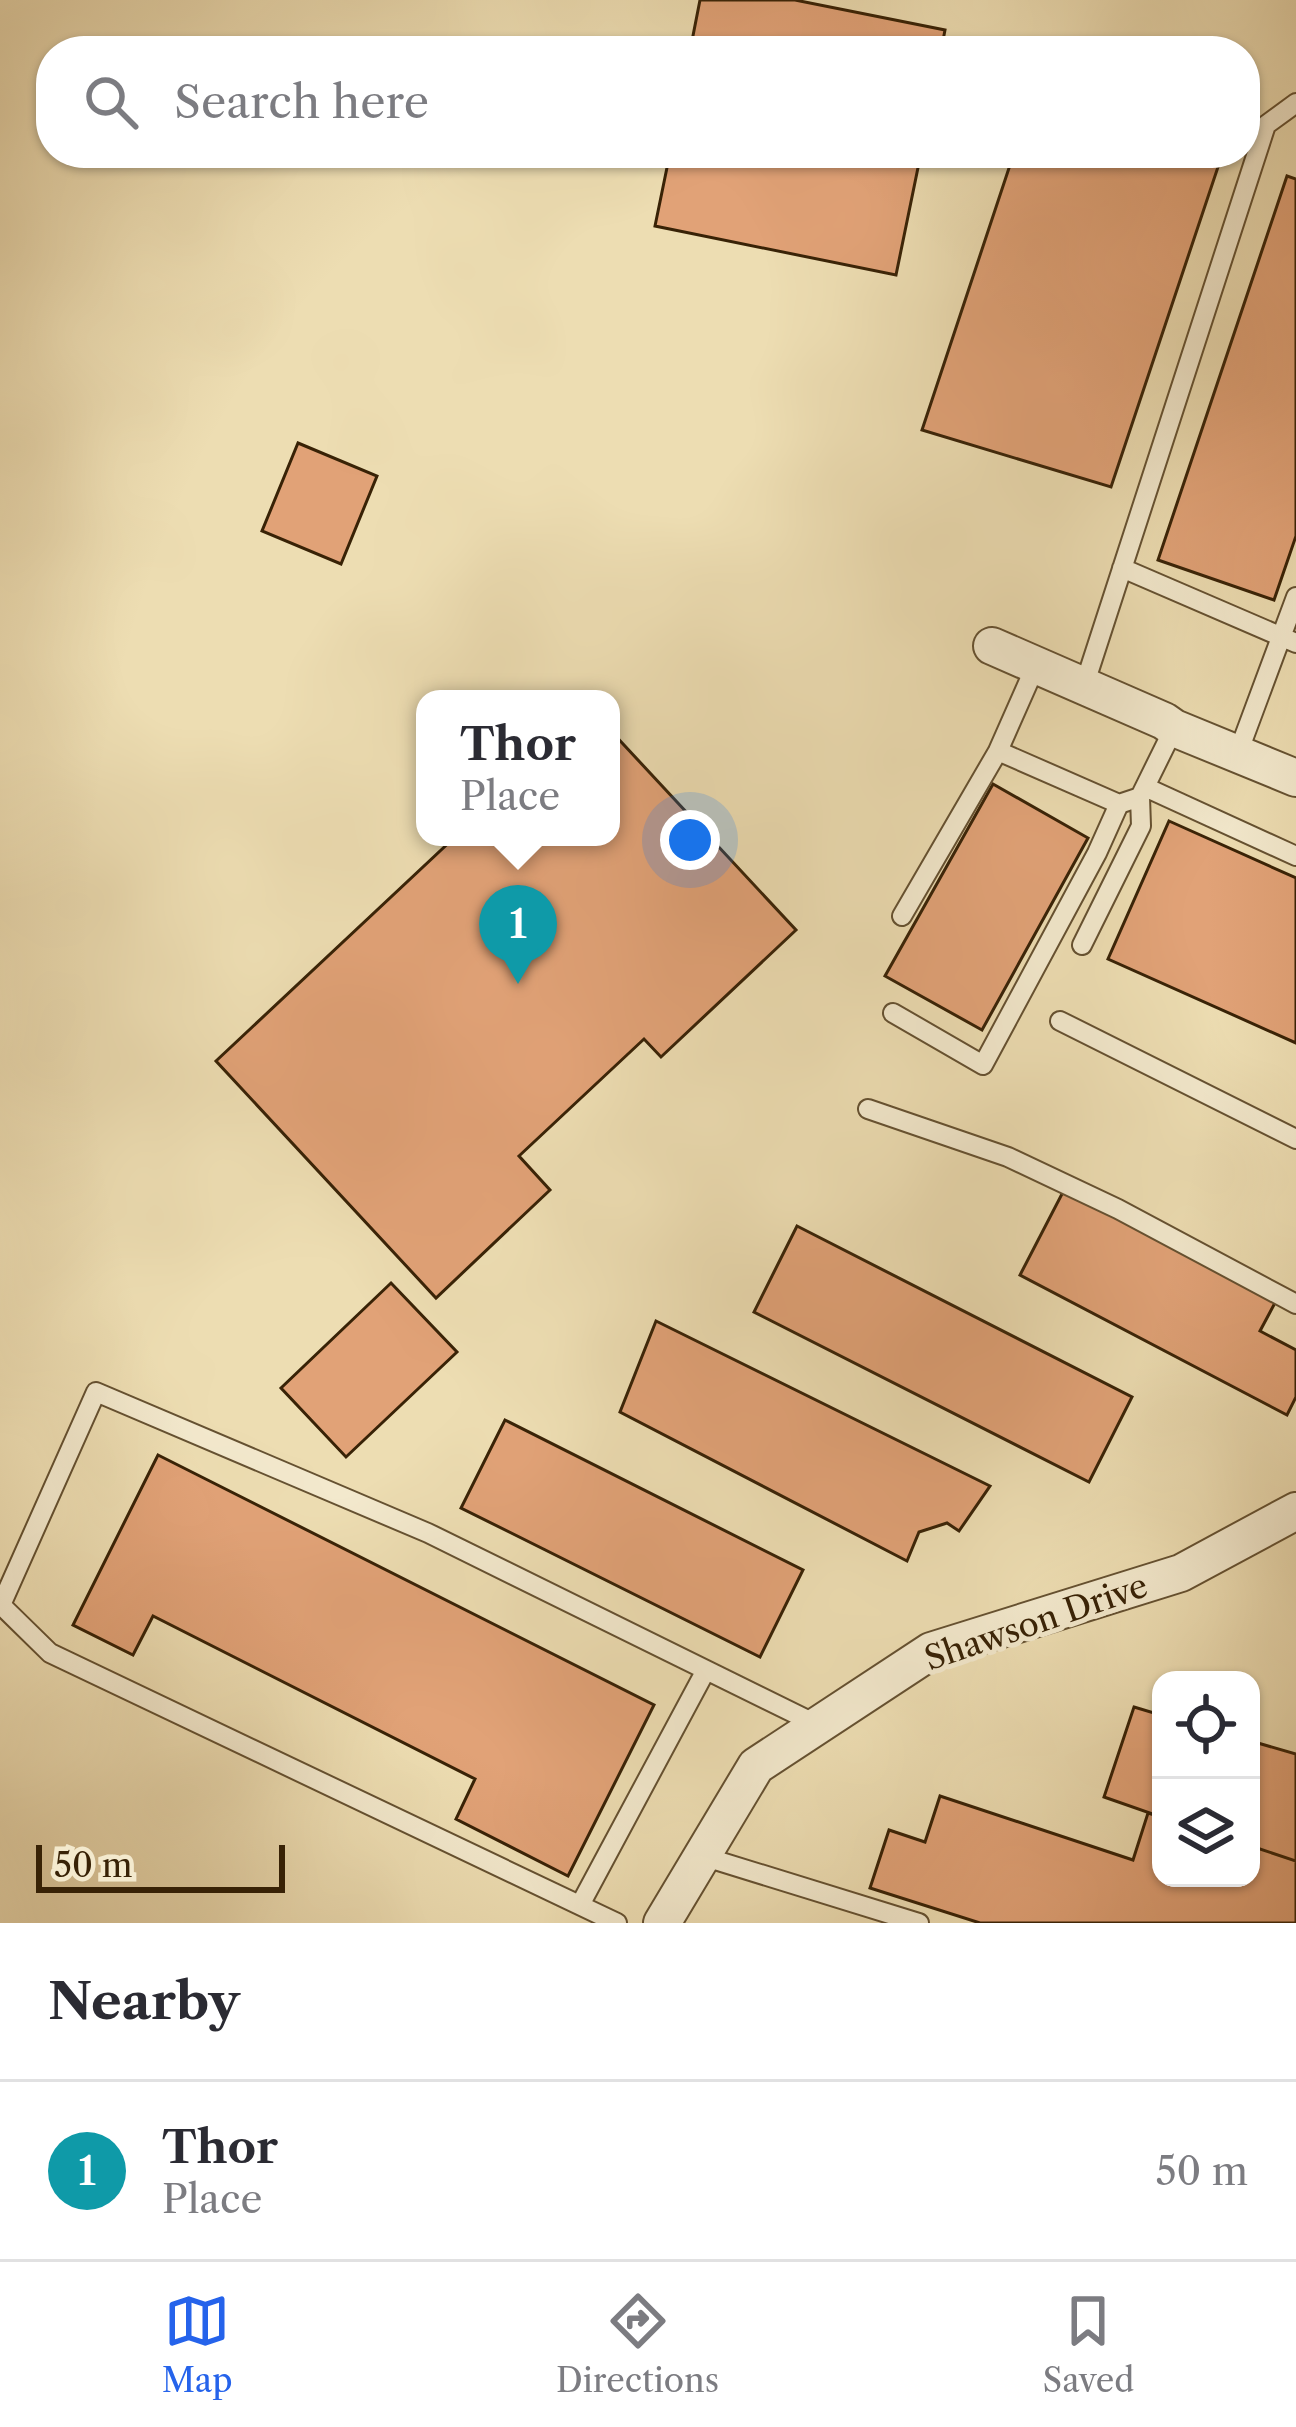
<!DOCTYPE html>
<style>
body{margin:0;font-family:"Libre Caslon Text",serif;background:#f7f7f7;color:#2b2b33}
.controls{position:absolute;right:36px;bottom:36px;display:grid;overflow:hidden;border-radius:24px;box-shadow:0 3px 9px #0004}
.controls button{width:108px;height:108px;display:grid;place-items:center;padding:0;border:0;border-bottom:3px solid #e1e1e2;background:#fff;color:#2b2b33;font:60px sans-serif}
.scale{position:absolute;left:36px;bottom:30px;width:249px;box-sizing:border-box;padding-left:12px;border:6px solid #382206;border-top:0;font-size:33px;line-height:42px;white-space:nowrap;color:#382206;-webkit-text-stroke:9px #f3e9cd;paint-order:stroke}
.you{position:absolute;left:690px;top:840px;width:42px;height:42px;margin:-30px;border:9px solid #fff;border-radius:50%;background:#1a73e8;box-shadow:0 0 0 18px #1a73e833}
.badge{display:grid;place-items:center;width:78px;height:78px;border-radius:50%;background:#2563eb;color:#fff;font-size:39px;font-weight:700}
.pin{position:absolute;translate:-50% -99px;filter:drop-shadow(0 3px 6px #0008)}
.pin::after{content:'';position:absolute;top:63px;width:42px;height:36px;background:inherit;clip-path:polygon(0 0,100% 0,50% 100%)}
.popup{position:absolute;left:416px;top:690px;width:204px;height:156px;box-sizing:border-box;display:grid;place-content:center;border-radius:24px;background:#fff;filter:drop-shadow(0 3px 9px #0005);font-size:39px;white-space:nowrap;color:#7c7c81}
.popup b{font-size:45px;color:#2b2b33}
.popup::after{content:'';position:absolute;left:50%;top:100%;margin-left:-24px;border:24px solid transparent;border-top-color:#fff}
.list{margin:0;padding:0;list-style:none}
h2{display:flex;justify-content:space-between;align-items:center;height:156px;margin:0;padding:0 48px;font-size:51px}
h2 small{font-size:39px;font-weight:400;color:#7c7c81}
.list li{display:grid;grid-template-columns:78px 1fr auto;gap:36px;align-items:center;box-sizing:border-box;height:180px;padding:0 48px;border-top:3px solid #e1e1e2}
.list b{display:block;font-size:45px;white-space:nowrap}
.list p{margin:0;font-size:39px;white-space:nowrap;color:#7c7c81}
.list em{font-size:39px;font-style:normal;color:#7c7c81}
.icon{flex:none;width:66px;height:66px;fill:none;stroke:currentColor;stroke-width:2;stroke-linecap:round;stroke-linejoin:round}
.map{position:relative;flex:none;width:1296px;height:1923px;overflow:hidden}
.search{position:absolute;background:#fff;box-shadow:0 3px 9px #0004;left:36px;right:36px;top:36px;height:132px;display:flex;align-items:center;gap:30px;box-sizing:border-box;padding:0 42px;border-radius:48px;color:#7c7c81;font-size:45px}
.sheet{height:336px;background:#fff}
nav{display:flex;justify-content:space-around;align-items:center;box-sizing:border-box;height:168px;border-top:3px solid #e1e1e2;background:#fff;font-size:33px;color:#7c7c81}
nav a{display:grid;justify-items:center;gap:6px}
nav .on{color:#2563eb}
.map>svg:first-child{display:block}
.building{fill:#e1a277;stroke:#382206;stroke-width:3}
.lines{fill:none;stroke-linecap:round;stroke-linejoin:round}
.service-casing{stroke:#655131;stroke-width:22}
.minor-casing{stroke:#655131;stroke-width:40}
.service{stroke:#f3e9cd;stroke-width:18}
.minor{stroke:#f3e9cd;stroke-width:36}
.labels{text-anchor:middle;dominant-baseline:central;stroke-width:10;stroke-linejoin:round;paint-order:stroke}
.street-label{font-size:33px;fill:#382206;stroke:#f3e9cd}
</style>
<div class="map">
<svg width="1296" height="1923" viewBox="0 0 1296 1923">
<rect width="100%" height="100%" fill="#edddb2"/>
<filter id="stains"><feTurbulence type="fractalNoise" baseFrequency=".00167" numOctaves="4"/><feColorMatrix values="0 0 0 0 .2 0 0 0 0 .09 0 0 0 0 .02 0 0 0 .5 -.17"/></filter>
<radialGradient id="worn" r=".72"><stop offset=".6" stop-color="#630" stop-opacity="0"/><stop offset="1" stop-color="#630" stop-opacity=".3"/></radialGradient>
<path class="building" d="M 700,0 L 795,0 L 945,30 L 941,51 L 690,51 Z
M 670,153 L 921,153 L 896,275 L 655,226 Z
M 1014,153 L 1195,153 L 1220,161 L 1111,487 L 922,430 Z
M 1287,176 L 1296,179 L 1296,536 L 1274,600 L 1158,560 Z
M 298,443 L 377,476 L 341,564 L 262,531 Z
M 611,731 L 796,930 L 661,1057 L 644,1039 L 519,1156 L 550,1190 L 436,1298 L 216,1061 L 455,837 L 611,837 Z
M 993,784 L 1088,838 L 982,1030 L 885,976 Z
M 1169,821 L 1296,878 L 1296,1043 L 1108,959 Z
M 1064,1190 L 1276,1301 L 1260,1331 L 1296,1350 L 1296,1397 L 1287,1415 L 1020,1275 Z
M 797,1226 L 1132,1397 L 1089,1482 L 754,1312 Z
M 391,1283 L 457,1352 L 346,1457 L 281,1388 Z
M 656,1321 L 990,1486 L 959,1531 L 947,1523 L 919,1532 L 907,1561 L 620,1412 Z
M 505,1420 L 803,1570 L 760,1657 L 461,1508 Z
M 158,1455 L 654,1705 L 568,1876 L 456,1819 L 475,1779 L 153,1616 L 133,1655 L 73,1625 Z
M 1134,1707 L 1161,1715 L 1161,1817 L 1104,1797 Z
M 1251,1741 L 1296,1754 L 1296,1861 L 1251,1846 Z
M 940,1796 L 1133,1860 L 1148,1813 L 1161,1817 L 1161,1878 L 1251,1878 L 1251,1846 L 1296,1861 L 1296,1923 L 980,1923 L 870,1888 L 889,1830 L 925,1842 Z"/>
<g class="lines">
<defs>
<path id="service" d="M 1122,568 L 1296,643
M 1084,686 L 1266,125 L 1296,103
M 998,751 L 1119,804
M 1238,753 L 1296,597
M 1145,787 L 1296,856
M 902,916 L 998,751 L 1036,665
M 1082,945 L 1141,826 L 1140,797 L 1174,728
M 893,1013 L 983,1065 L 1097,853 L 1119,804 L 1140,797
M 1060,1021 L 1296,1139
M 868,1109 L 1008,1157 L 1118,1209 L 1296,1304
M 702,1856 L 919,1923
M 580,1905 L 706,1670
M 617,1923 L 50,1653 L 1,1605 L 96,1392 L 428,1533 L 818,1725"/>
<path id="minor" d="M 992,646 L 1164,721 L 1174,728 L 1296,778
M 662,1923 L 756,1766 L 931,1651 L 1181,1573 L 1296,1511"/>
</defs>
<use href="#service" class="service-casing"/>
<use href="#minor" class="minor-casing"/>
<use href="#service" class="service"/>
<use href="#minor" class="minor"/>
</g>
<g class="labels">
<g class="street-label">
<text transform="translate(1036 1622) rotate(-19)">Shawson Drive</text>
</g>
</g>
<rect width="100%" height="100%" filter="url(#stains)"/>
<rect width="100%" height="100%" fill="url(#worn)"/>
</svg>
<div class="controls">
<button><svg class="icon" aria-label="locate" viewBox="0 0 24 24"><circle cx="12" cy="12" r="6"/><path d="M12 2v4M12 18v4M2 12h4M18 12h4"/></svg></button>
<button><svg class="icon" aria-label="layers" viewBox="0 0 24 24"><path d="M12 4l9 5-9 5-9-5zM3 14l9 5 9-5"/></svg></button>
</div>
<div class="scale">50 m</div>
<div class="you"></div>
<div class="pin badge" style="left:518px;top:984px;background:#0f9aa8">1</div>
<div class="popup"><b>Thor</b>Place</div>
<div class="search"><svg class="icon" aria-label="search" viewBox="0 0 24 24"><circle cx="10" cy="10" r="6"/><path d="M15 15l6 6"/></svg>Search here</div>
</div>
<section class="sheet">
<h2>Nearby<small></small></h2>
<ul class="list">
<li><span class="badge" style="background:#0f9aa8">1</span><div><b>Thor</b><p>Place</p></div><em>50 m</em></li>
</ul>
</section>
<nav>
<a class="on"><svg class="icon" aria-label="map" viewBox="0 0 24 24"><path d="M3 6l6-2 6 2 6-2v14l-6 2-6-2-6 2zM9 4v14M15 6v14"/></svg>Map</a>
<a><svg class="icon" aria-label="directions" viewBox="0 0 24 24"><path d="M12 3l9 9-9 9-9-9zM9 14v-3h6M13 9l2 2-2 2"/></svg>Directions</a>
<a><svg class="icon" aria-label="saved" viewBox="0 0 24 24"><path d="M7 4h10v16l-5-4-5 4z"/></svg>Saved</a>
</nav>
